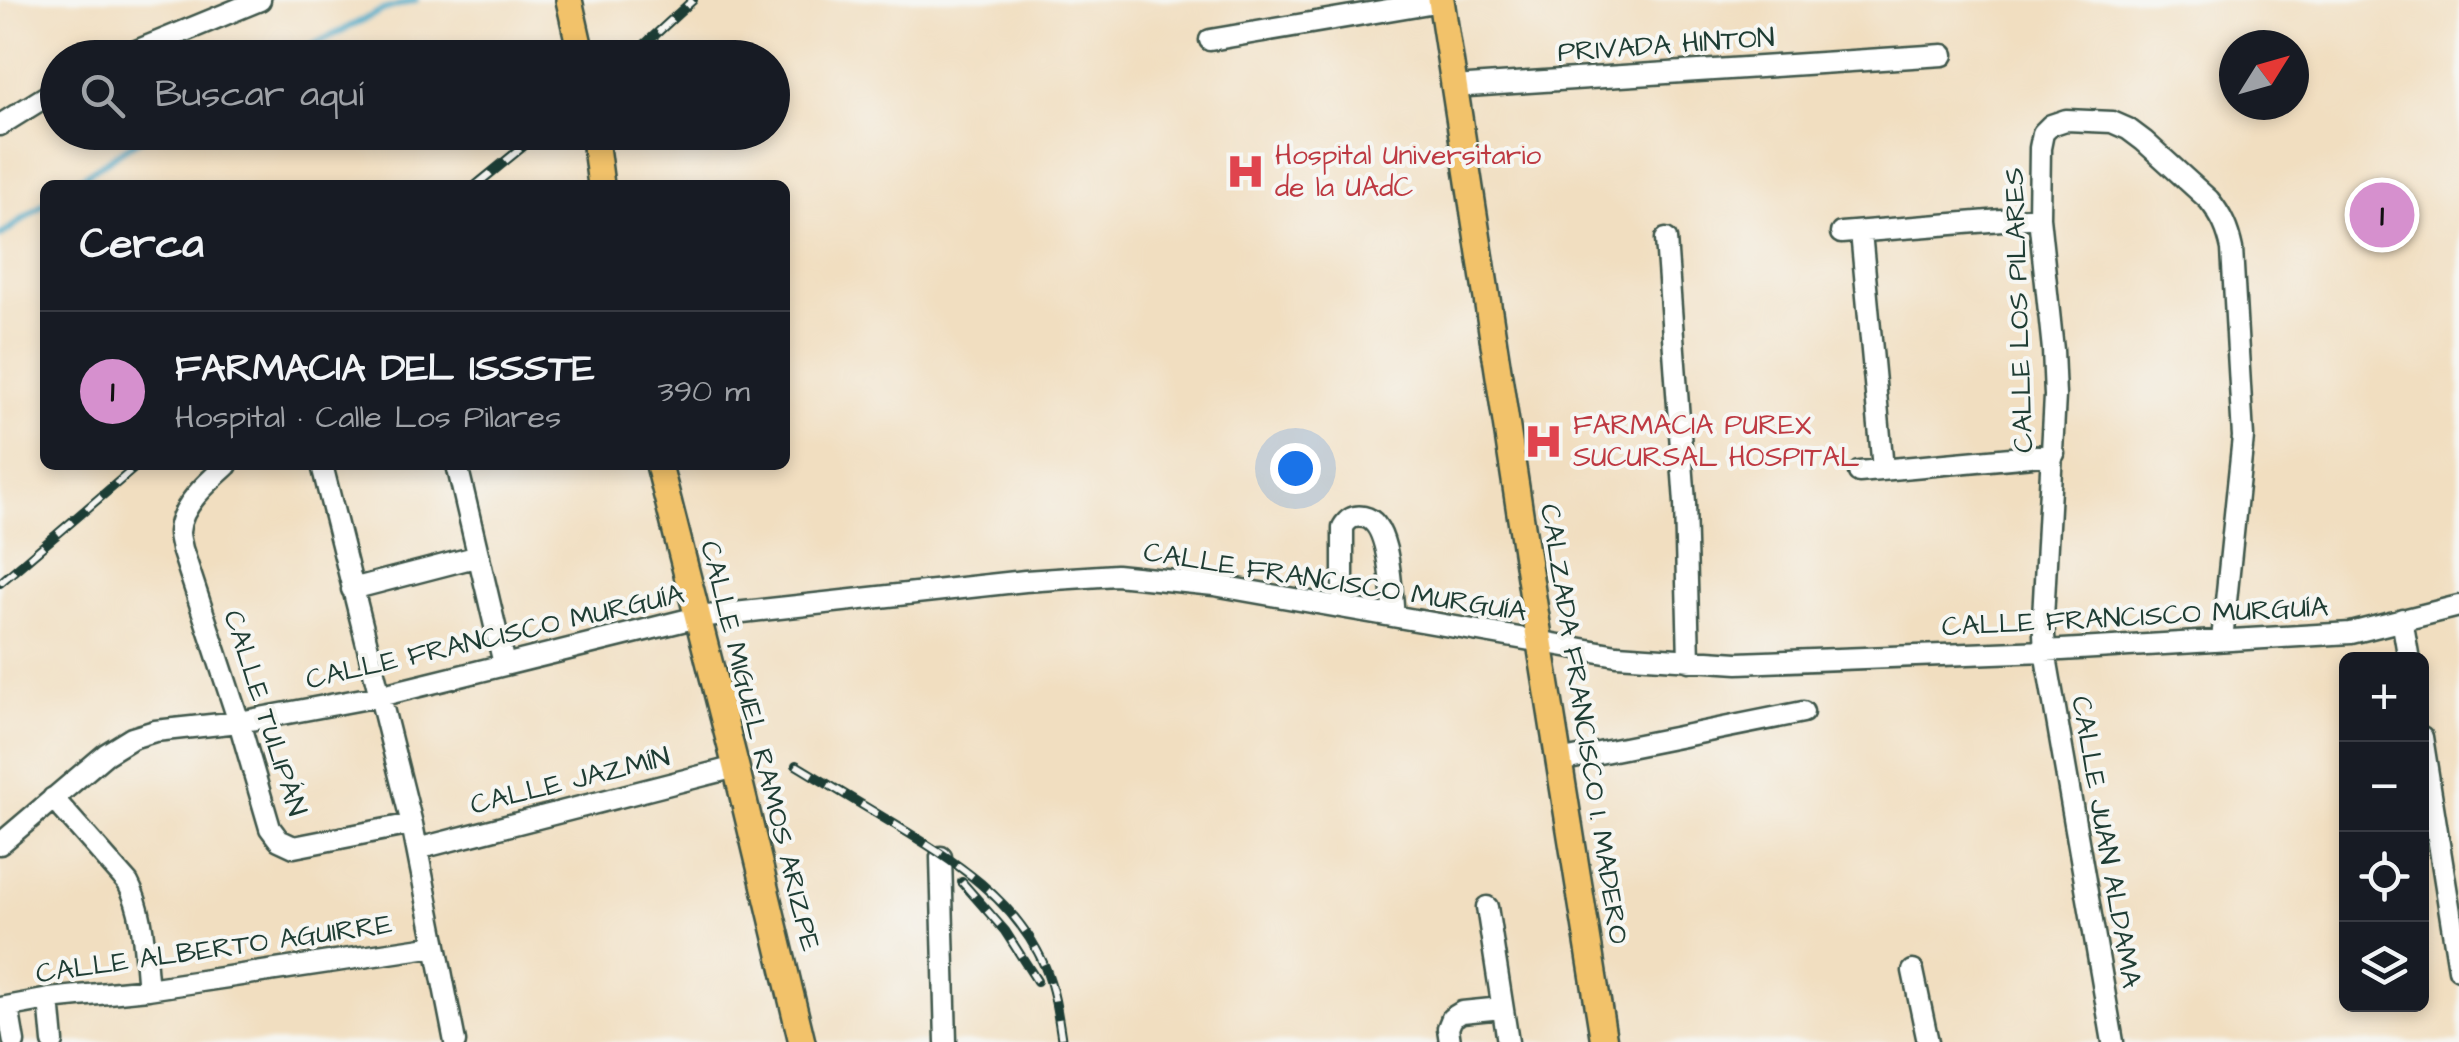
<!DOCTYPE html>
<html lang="es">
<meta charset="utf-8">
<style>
body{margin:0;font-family:"Architects Daughter",sans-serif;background:#242831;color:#f1f3f6}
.controls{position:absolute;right:30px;bottom:30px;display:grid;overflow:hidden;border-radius:15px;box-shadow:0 5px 15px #0003}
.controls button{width:90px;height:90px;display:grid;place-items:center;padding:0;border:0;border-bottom:2px solid #363941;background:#171b24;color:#f1f3f6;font:50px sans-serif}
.compass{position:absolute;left:2219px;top:30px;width:90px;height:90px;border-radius:50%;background:#171b24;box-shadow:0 5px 15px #0003;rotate:53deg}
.you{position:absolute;left:1295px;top:468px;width:35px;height:35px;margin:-25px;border:8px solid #fff;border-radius:50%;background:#1a73e8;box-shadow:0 0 0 15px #1a73e833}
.badge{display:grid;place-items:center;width:65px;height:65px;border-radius:50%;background:#d690ce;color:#111;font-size:32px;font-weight:700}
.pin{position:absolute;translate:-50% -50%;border:5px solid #fff;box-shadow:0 2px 10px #0006}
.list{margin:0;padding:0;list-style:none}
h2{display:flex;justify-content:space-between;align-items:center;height:130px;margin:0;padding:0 40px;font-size:42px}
h2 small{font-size:32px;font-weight:400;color:#9ea1a6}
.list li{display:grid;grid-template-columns:65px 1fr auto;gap:30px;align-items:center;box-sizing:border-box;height:160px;padding:0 40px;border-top:2px solid #363941}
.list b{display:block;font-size:38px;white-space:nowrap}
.list p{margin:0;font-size:32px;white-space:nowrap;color:#9ea1a6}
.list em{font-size:32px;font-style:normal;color:#9ea1a6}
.icon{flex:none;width:55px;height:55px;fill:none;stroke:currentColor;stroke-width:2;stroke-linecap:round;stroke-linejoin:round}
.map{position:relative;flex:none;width:2459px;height:1042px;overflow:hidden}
.search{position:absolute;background:#171b24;box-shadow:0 5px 15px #0003;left:40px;top:40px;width:750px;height:110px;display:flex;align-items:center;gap:25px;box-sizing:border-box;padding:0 35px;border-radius:55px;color:#9ea1a6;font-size:38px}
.panel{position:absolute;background:#171b24;box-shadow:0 5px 15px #0003;left:40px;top:180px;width:750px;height:290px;border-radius:15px}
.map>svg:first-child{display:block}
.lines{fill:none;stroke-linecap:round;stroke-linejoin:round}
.stream{stroke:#46a7c5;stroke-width:6}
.minor-casing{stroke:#3e5549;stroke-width:25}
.major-casing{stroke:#3e5549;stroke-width:30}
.minor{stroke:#fff;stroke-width:20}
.major{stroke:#f2c26a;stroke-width:25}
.rail-casing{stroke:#1f3d34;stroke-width:10}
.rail{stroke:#f6f6f2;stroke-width:6;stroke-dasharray:19;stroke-linecap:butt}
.labels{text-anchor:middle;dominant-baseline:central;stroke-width:8;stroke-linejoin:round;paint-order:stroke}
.street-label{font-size:28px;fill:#1f3d34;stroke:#f6f6f2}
.health-label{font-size:28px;fill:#be3a42;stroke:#f6f6f2;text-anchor:start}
</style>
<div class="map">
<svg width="2459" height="1042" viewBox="0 0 2459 1042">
<rect width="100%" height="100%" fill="#f6f6f2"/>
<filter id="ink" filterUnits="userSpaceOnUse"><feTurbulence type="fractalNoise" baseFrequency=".01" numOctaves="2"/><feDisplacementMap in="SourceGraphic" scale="20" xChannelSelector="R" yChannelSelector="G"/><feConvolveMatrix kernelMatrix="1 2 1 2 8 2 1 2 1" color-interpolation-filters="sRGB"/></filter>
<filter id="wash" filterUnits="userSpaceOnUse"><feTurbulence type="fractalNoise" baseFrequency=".0048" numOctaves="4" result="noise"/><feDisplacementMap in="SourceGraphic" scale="40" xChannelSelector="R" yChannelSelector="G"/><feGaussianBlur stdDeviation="2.25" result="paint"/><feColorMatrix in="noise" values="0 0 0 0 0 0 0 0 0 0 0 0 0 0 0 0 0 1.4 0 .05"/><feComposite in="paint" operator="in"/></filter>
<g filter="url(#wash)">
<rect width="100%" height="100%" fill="#f1dec0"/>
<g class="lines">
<path class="stream" d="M 287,58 L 383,10 L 416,0
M 70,185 L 151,132
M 0,236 L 45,203"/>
</g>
</g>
<g filter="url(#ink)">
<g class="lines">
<defs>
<path id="minor" d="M 1210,40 L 1441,1
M 119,58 L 260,0
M 1453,87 L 1943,55
M 0,125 L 58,89
M 1861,232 L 1883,469
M 1841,233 L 2039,217
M 1666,239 L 1685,503 L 1689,661
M 227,465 C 209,481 180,506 179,532 C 179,538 181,543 182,549 L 239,722 L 270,828 L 279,840 L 294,847 L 412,824
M 322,465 L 412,824 L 455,1042
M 457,465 L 504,664
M 1859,472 L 2054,454
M 352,589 L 479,556
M 1343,607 L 1343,527 C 1348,519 1353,515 1364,517 C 1391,522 1391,593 1394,616
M 2402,619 L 2409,660
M 2422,737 L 2459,969
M 1559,761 L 1803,712
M 53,798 L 128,883 C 145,915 144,954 148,989
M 0,844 L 106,754 L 132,738 L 155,731 L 239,722 L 379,696 L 698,617 L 1025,581 L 1116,575 L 1214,585 L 1617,655 L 1738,663 L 2045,651 L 2351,633 L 2459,606
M 417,849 L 736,767
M 941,857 L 946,1042
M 1487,907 L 1508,1042
M 1913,971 L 1928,1042
M 49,999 L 53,1042
M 8,1007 L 14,1042
M 0,1008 L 49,999 L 148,989 L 436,946
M 1450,1042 L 1448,1028 L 1452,1018 L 1462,1012 L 1502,1008
M 2113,1042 L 2045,651 L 2043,618 L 2055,396 L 2053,350 L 2039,217 L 2040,148 L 2043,133 L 2051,125 L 2066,120 L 2112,122 L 2128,129 L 2144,141 L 2209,200 C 2222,216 2228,230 2232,249 L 2243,437 L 2222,640"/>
<path id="major" d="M 569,0 L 582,58
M 1441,0 L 1540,643 L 1604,1042
M 594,132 L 601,185
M 659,465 L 736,767 L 802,1042"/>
</defs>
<use href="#minor" class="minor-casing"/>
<use href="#major" class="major-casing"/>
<use href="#minor" class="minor"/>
<use href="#major" class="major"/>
<defs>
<path id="rail" d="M 630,58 L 693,0
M 476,185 L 541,132
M 0,583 L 138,465
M 796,765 C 827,784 858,802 889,821 C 951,859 1015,897 1045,967 C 1055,991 1058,1016 1062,1042
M 962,882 L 1005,931 L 1037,981"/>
</defs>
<use href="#rail" class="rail-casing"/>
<use href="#rail" class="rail"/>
</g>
</g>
<defs>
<symbol id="hospital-bare" viewBox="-9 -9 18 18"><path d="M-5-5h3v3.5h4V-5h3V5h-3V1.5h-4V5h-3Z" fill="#e0444e" stroke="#f6f6f2" stroke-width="2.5" paint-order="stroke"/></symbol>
</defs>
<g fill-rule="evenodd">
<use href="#hospital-bare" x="1218" y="144" width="55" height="55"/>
<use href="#hospital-bare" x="1516" y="414" width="55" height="55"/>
</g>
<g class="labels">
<g class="street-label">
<text transform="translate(1666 45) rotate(-4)">PRIVADA HINTON</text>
<text transform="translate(2019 310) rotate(-92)">CALLE LOS PILARES</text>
<text transform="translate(1335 582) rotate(9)">CALLE FRANCISCO MURGUÍA</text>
<text transform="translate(2135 617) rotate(-3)">CALLE FRANCISCO MURGUÍA</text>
<text transform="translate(495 637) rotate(-13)">CALLE FRANCISCO MURGUÍA</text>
<text transform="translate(265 713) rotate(72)">CALLE TULIPÁN</text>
<text transform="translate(1584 724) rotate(81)">CALZADA FRANCISCO I. MADERO</text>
<text transform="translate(760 746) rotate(76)">CALLE MIGUEL RAMOS ARIZPE</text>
<text transform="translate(570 781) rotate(-14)">CALLE JAZMÍN</text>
<text transform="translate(2106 842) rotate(80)">CALLE JUAN ALDAMA</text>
<text transform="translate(214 949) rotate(-8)">CALLE ALBERTO AGUIRRE</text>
</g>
<g class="health-label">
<text x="1275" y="155">Hospital Universitario<tspan x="1275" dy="32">de la UAdC</tspan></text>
<text x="1573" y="425">FARMACIA PUREX<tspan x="1573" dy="32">SUCURSAL HOSPITAL</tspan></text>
</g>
</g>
</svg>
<div class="controls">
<button>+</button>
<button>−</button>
<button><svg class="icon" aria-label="locate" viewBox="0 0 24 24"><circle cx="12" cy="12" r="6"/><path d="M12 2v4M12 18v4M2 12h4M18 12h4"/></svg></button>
<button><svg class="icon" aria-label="layers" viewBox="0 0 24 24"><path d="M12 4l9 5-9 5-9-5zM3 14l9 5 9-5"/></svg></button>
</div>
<svg class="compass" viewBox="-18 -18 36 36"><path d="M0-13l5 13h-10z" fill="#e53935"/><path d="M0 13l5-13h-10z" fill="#9ea1a6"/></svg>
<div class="you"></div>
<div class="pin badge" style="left:2382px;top:215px">1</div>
<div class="search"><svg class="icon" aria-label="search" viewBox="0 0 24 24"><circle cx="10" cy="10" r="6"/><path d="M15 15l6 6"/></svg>Buscar aquí</div>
<section class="panel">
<h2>Cerca<small></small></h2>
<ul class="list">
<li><span class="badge">1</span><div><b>FARMACIA DEL ISSSTE</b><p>Hospital · Calle Los Pilares</p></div><em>390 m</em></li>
</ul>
</section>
</div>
